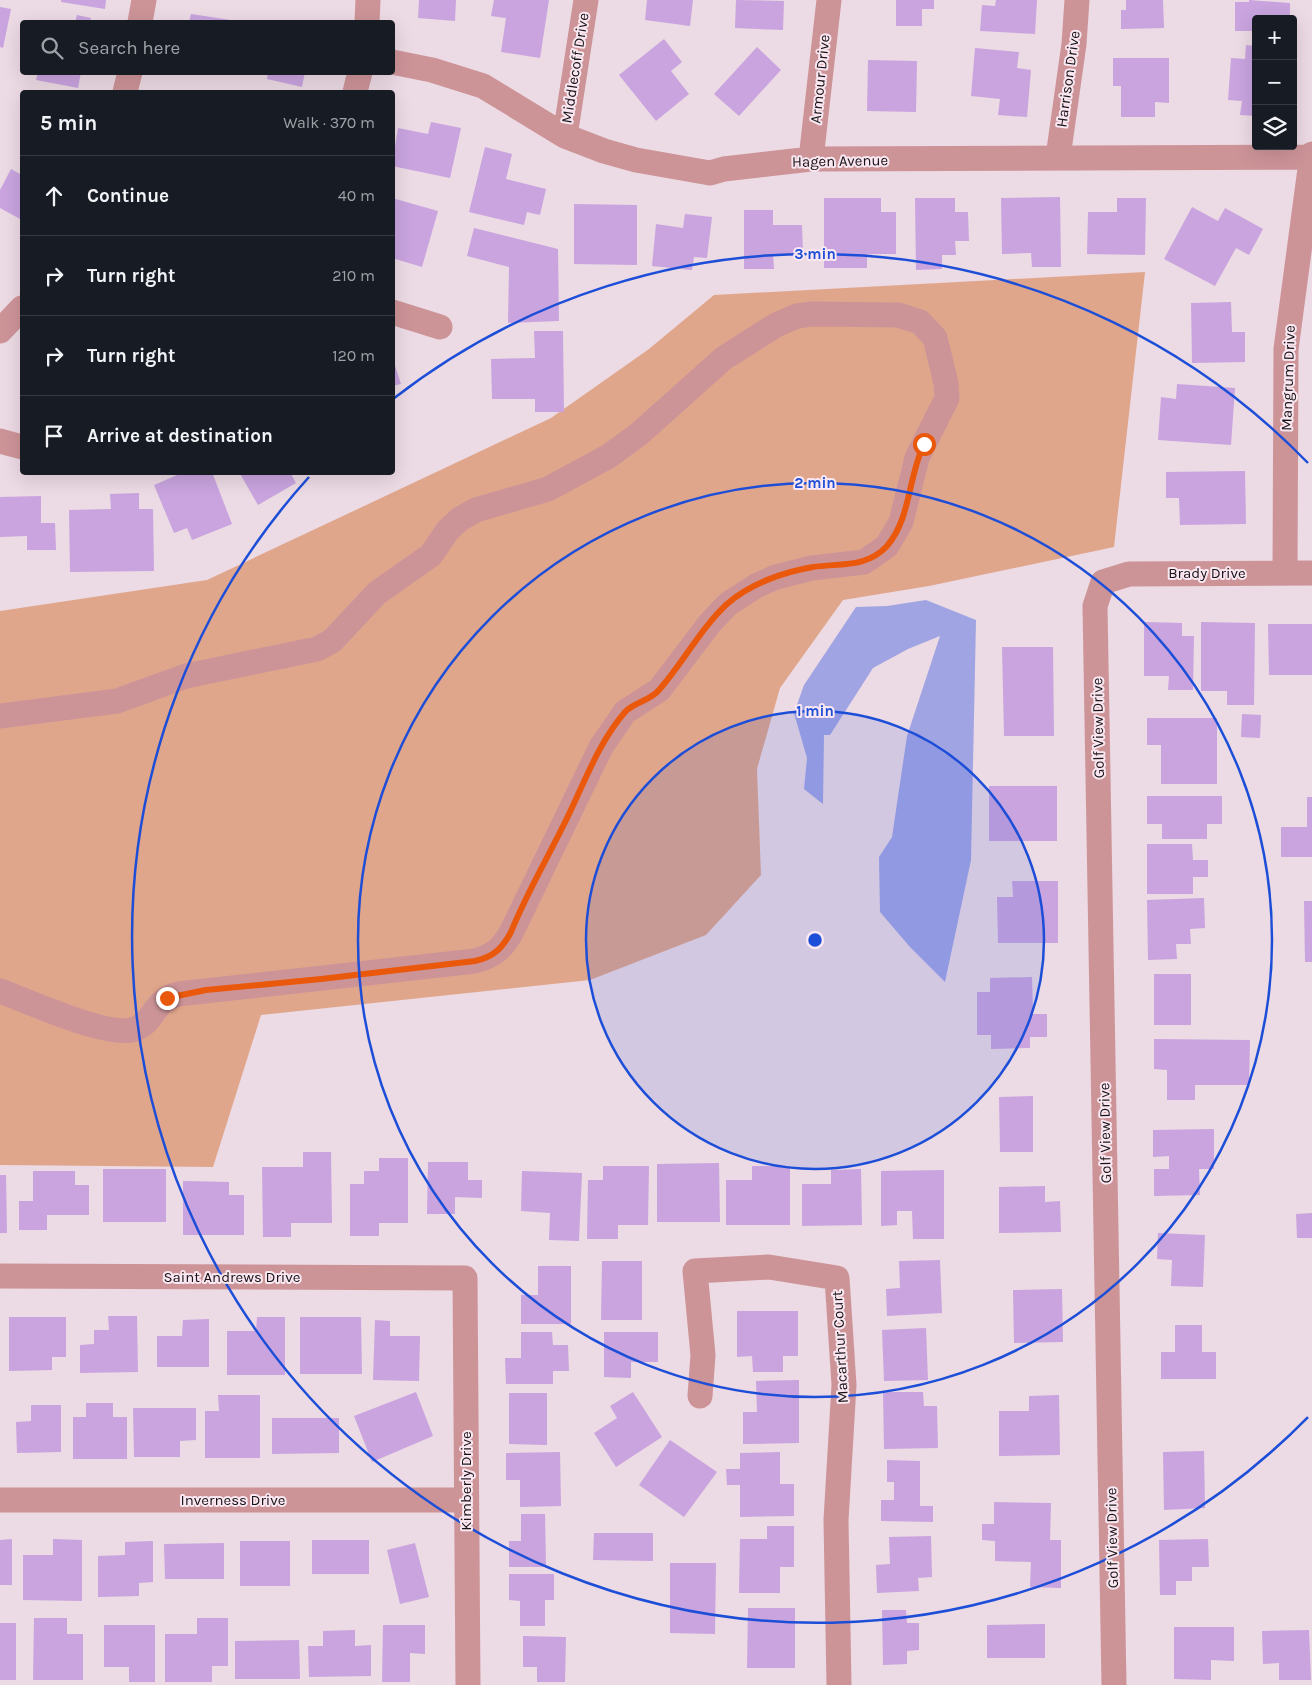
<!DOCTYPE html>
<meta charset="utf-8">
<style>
body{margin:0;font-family:Karla,sans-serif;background:#20242c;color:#f1f3f6}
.controls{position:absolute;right:15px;top:15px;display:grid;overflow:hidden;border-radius:5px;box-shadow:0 5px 20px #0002}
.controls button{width:45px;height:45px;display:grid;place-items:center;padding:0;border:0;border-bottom:1px solid #363941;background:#171b24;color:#f1f3f6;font:25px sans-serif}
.stop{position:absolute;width:15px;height:15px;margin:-11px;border:4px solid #ea580c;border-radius:50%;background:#fff}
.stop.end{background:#ea580c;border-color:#fff;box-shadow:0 1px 5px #0008}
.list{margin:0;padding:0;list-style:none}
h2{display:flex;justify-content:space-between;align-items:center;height:65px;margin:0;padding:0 20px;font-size:21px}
h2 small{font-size:16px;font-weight:400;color:#9ea1a6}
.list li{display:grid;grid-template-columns:32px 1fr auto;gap:15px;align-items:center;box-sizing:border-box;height:80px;padding:0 20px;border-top:1px solid #363941}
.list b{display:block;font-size:19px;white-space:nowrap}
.list em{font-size:16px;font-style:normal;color:#9ea1a6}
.icon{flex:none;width:28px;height:28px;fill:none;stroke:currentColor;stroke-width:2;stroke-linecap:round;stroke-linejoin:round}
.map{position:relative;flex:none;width:1312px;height:1685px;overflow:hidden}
.search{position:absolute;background:#171b24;box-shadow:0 5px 20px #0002;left:20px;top:20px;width:375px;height:55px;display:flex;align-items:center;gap:12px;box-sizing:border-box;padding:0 18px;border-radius:5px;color:#9ea1a6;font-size:19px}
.panel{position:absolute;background:#171b24;box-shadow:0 5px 20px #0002;left:20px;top:90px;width:375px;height:385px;border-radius:5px}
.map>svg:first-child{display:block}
.green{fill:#e0a68c}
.water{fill:#a0a4e3}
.building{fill:#c9a4df}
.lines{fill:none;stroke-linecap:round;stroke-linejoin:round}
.minor{stroke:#cd9498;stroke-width:25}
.route{stroke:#ea580c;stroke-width:6}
.ring{fill:none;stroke:#1d4ed8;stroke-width:2.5}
.labels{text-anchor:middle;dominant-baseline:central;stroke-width:4;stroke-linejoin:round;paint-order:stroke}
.street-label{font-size:15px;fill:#181215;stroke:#f9e7f1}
.centre{fill:#1d4ed8;stroke:#f9e7f1;stroke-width:2.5}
.ring-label{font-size:15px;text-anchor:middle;font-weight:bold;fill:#1d4ed8;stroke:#f9e7f1;stroke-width:4;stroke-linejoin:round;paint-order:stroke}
</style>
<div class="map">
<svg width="1312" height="1685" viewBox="0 0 1312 1685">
<rect width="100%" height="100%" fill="#ecdae4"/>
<path class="green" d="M 1145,272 L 1114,547 L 929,586 L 843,600 L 780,688 L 757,769 L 761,875 L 706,935 L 590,980 L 261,1015 L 213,1167 L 0,1165 L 0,611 L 207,580 L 551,418 L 649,349 L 714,295 Z"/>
<path class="water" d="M 926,600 L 976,620 L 971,860 L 945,982 L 910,947 L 880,912 L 879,857 L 892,837 L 907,736 L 940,636 L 908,649 L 873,668 L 830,735 L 824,735 L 823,804 L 804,789 L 807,758 L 794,713 L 804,685 L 856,607 L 887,606 Z"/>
<path class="building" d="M 61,0 L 106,0 L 105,9 L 61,2 Z
M 419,0 L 456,0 L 455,21 L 418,18 Z
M 494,0 L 549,0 L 540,58 L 501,52 L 506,18 L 491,16 Z
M 647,0 L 693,0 L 690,26 L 645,20 Z
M 736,0 L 784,1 L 783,30 L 735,28 Z
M 896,0 L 934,0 L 934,9 L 922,9 L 922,26 L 896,26 Z
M 996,0 L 1037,0 L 1035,34 L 980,31 L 982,5 L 995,6 Z
M 1126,0 L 1163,0 L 1164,28 L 1121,29 L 1121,10 L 1126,10 Z
M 1249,0 L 1290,3 L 1290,19 L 1256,19 L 1256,31 L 1235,31 L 1235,2 L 1249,2 Z
M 0,7 L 11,9 L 3,48 L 0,47 Z
M 191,14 L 231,20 L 230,22 L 189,22 Z
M 77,15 L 91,18 L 90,22 L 75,22 Z
M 664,39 L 682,62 L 671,71 L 689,94 L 656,121 L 619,75 Z
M 1246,45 L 1256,46 L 1256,116 L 1240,115 L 1242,101 L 1228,100 L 1231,58 L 1245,59 Z
M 757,47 L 781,70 L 739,116 L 714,94 Z
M 975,48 L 1019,52 L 1017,68 L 1031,70 L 1027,117 L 998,115 L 1000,99 L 971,96 Z
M 1113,58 L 1169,58 L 1169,103 L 1155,102 L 1155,117 L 1121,117 L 1121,86 L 1113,86 Z
M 868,60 L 917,61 L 916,112 L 867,111 Z
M 38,72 L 81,72 L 78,88 L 36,80 Z
M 268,72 L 305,72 L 302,87 L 267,79 Z
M 431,122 L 461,128 L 450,178 L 392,166 L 398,128 L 428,134 Z
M 485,147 L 512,154 L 506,179 L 546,189 L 540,215 L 527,212 L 524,225 L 469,212 Z
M 11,169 L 22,175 L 22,220 L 0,208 L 0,190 Z
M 1060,197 L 1061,267 L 1032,267 L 1031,253 L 1002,254 L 1001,198 Z
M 392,198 L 438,211 L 422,267 L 392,258 Z
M 824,198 L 881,198 L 881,212 L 896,212 L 896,254 L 867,254 L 867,268 L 824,268 Z
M 915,198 L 955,198 L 955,212 L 968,212 L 969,241 L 955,241 L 956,255 L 942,255 L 942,269 L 916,270 Z
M 1117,198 L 1146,198 L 1145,255 L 1087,254 L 1088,212 L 1117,212 Z
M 574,204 L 637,205 L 637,265 L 574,264 Z
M 1192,207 L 1218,221 L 1225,208 L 1263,229 L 1249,255 L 1236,248 L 1215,286 L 1164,259 Z
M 744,210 L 773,210 L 773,225 L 802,225 L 803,254 L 773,254 L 774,269 L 744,269 Z
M 685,214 L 712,217 L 707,258 L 694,257 L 692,270 L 652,266 L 656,224 L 683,228 Z
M 474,228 L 558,249 L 559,321 L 508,323 L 509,267 L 467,256 Z
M 1231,302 L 1232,332 L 1245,332 L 1245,362 L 1192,363 L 1191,303 Z
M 534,331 L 563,331 L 564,412 L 535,412 L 535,399 L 492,399 L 491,359 L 535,358 Z
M 392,356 L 401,384 L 392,386 Z
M 1177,384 L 1235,388 L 1231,445 L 1158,440 L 1161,397 L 1176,399 Z
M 1245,471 L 1246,524 L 1180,525 L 1179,498 L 1166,498 L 1166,472 Z
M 184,472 L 212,472 L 232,524 L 192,540 L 187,528 L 174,533 L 154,485 Z
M 239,472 L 290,472 L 296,483 L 258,505 Z
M 139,493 L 139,509 L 153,509 L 154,571 L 70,572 L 69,510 L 111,509 L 110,494 Z
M 41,496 L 41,523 L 55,523 L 56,550 L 27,550 L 27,536 L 0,537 L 0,497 Z
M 1144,622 L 1182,623 L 1182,636 L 1194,636 L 1193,690 L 1168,690 L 1169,676 L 1144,676 Z
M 1201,622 L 1255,623 L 1254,705 L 1227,705 L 1227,691 L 1201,691 Z
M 1268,624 L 1312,624 L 1312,675 L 1269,675 Z
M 1002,647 L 1053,647 L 1054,736 L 1004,736 Z
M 1242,714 L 1261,715 L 1260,738 L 1241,737 Z
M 1147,718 L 1217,718 L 1217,784 L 1161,784 L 1161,745 L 1147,745 Z
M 989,786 L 1057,786 L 1057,841 L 989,841 Z
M 1147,796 L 1222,796 L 1222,824 L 1207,824 L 1207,839 L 1162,839 L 1162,824 L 1147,824 Z
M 1307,797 L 1312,797 L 1312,857 L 1281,857 L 1281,827 L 1307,827 Z
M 1147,844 L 1192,844 L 1193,860 L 1208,860 L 1208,877 L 1193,877 L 1193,894 L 1147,894 Z
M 1012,881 L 1058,881 L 1058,943 L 998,943 L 997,897 L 1013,897 Z
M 1204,898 L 1205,928 L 1190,929 L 1191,944 L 1176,944 L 1177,959 L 1148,960 L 1147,900 Z
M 1304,901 L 1312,901 L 1312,962 L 1305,962 Z
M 1154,974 L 1191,974 L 1191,1025 L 1154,1025 Z
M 1032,977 L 1033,1014 L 1047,1014 L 1047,1037 L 1030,1037 L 1030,1048 L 991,1049 L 991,1035 L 977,1035 L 977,992 L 990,992 L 990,978 Z
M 1154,1039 L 1250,1040 L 1249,1085 L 1195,1085 L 1195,1100 L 1167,1100 L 1167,1070 L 1154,1069 Z
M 1033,1096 L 1033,1152 L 1000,1152 L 999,1097 Z
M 1214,1129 L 1214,1169 L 1199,1169 L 1200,1195 L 1154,1196 L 1154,1169 L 1169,1169 L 1169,1156 L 1153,1157 L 1153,1130 Z
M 303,1152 L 331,1152 L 332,1223 L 291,1223 L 291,1237 L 263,1237 L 262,1167 L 303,1167 Z
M 379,1158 L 408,1158 L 408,1223 L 379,1223 L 379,1236 L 350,1236 L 350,1184 L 364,1184 L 364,1171 L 379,1171 Z
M 428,1162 L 468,1162 L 468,1180 L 482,1180 L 482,1198 L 455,1197 L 455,1214 L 427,1214 Z
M 719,1163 L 720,1222 L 657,1222 L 657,1164 Z
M 603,1166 L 649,1166 L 648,1225 L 618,1225 L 618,1239 L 587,1239 L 588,1180 L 603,1180 Z
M 752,1166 L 790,1166 L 790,1225 L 726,1225 L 726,1180 L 752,1180 Z
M 103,1169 L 166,1169 L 166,1222 L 103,1222 Z
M 861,1169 L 862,1225 L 802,1226 L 802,1184 L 831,1184 L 831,1170 Z
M 944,1170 L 944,1239 L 913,1239 L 912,1211 L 897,1211 L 897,1225 L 881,1226 L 881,1171 Z
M 33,1171 L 75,1171 L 75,1185 L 89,1185 L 89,1215 L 47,1215 L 47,1230 L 19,1230 L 19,1201 L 33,1201 Z
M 522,1171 L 582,1173 L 579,1241 L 549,1240 L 550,1213 L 521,1211 Z
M 0,1175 L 6,1175 L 7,1233 L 0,1233 Z
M 183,1181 L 229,1182 L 229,1195 L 244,1195 L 244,1235 L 183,1235 Z
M 1045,1186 L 1045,1202 L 1060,1201 L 1061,1232 L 999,1233 L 999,1187 Z
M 1312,1213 L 1312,1238 L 1297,1238 L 1296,1214 Z
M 1158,1233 L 1205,1235 L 1203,1287 L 1171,1286 L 1172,1260 L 1157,1259 Z
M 940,1260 L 942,1313 L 887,1316 L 886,1289 L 900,1288 L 899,1261 Z
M 602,1261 L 642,1261 L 642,1320 L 601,1320 Z
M 538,1266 L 571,1266 L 571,1324 L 521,1324 L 521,1295 L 538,1295 Z
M 1062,1289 L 1063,1342 L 1014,1343 L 1013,1290 Z
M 737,1311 L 798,1311 L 798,1356 L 783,1356 L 783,1372 L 753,1372 L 752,1356 L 737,1357 Z
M 108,1316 L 137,1316 L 138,1372 L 80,1373 L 80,1345 L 94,1344 L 94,1330 L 109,1330 Z
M 9,1317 L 66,1317 L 66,1357 L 52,1357 L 52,1370 L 9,1371 Z
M 257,1317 L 285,1317 L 285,1375 L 227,1375 L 227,1331 L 256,1331 Z
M 300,1317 L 361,1317 L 362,1374 L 300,1374 Z
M 209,1319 L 209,1367 L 157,1367 L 157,1336 L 182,1336 L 183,1320 Z
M 375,1320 L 390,1321 L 390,1336 L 420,1336 L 419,1381 L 373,1380 Z
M 1175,1325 L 1202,1325 L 1202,1352 L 1216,1352 L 1216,1379 L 1161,1379 L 1161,1352 L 1175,1352 Z
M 926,1328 L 928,1380 L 884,1381 L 882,1330 Z
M 521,1332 L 552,1332 L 553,1345 L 568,1345 L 569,1371 L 553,1371 L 553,1384 L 506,1384 L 505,1358 L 521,1358 Z
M 604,1332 L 658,1332 L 658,1362 L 631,1362 L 631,1378 L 604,1377 Z
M 799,1380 L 799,1443 L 743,1444 L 743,1412 L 757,1412 L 756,1381 Z
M 416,1392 L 433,1436 L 372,1462 L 354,1416 Z
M 633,1392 L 662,1437 L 616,1467 L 594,1433 L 617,1418 L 610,1406 Z
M 883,1392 L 923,1392 L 924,1406 L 937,1406 L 938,1448 L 884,1449 Z
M 509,1393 L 547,1393 L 547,1445 L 509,1444 Z
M 218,1395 L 260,1395 L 260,1458 L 205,1458 L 205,1411 L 219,1411 Z
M 1059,1395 L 1060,1455 L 999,1456 L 999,1411 L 1029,1411 L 1029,1396 Z
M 86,1403 L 113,1403 L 113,1417 L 127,1417 L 127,1459 L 73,1459 L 73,1417 L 86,1417 Z
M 31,1405 L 61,1405 L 61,1452 L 17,1453 L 16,1422 L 31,1421 Z
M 133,1408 L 196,1408 L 196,1440 L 180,1441 L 180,1457 L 134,1457 Z
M 272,1418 L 339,1418 L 339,1453 L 272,1454 Z
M 670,1440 L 717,1472 L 684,1517 L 639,1485 Z
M 1204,1451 L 1205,1508 L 1164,1510 L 1163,1452 Z
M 560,1452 L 561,1506 L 520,1507 L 520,1480 L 506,1480 L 506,1453 Z
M 780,1452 L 780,1484 L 794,1484 L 794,1516 L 740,1517 L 740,1485 L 727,1485 L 726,1469 L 740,1469 L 740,1453 Z
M 887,1460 L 920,1461 L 920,1506 L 933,1506 L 933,1522 L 881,1521 L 881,1500 L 894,1500 L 894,1482 L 887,1482 Z
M 994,1502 L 1051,1503 L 1050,1540 L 1061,1540 L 1061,1588 L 1030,1587 L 1031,1562 L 995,1561 L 995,1541 L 982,1540 L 982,1524 L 994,1524 Z
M 521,1514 L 545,1514 L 546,1567 L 509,1567 L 509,1541 L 521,1541 Z
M 767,1526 L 794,1526 L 794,1567 L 780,1567 L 780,1593 L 739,1593 L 740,1539 L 767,1539 Z
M 594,1533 L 653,1533 L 653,1561 L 593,1560 Z
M 931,1536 L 932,1577 L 918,1578 L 919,1591 L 877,1593 L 876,1565 L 890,1564 L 889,1537 Z
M 12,1539 L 12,1585 L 0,1585 L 0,1540 Z
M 53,1539 L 82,1540 L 82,1601 L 23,1600 L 23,1555 L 53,1555 Z
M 1208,1539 L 1209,1567 L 1192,1567 L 1192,1581 L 1176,1581 L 1176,1595 L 1160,1595 L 1159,1540 Z
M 312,1540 L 369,1540 L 369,1574 L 312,1574 Z
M 153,1541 L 153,1582 L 139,1583 L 139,1596 L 98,1597 L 98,1556 L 125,1555 L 125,1542 Z
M 240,1541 L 290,1541 L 290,1586 L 240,1586 Z
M 224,1543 L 224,1579 L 165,1579 L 164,1544 Z
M 415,1543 L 429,1597 L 400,1604 L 387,1550 Z
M 670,1563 L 716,1563 L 715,1634 L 670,1633 Z
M 509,1574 L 554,1574 L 554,1600 L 545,1600 L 545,1626 L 520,1626 L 520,1601 L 509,1600 Z
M 748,1608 L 795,1608 L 795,1668 L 747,1668 Z
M 882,1610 L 906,1610 L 907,1623 L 919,1623 L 919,1650 L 907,1651 L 907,1664 L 883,1665 Z
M 34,1618 L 67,1618 L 67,1634 L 83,1634 L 83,1680 L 33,1680 Z
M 197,1618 L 228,1618 L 228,1666 L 212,1666 L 212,1682 L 165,1682 L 165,1634 L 197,1634 Z
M 0,1623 L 16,1623 L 16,1680 L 0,1680 Z
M 1045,1624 L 1045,1658 L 987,1658 L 987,1625 Z
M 104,1625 L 155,1625 L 155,1682 L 129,1682 L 129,1667 L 104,1667 Z
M 383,1625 L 425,1625 L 425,1654 L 410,1653 L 410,1682 L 382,1682 Z
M 1174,1627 L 1234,1627 L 1234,1661 L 1211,1660 L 1211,1680 L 1174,1679 Z
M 355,1630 L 355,1646 L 371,1645 L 371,1676 L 309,1677 L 308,1646 L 323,1646 L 323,1631 Z
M 1309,1630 L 1311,1680 L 1279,1680 L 1279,1663 L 1263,1664 L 1262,1631 Z
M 523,1636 L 566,1637 L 565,1682 L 537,1682 L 537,1667 L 523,1667 Z
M 299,1640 L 300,1679 L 235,1679 L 235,1641 Z"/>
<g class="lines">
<path class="minor" d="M 140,22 L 144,0
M 367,22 L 368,0
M 392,62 L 432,70 L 483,86 L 565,136 L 604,151 L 636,160 L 710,173 L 724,169 L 811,159 L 1311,157
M 125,92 L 130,72
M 355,92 L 360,72
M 565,136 L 586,0
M 1058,157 L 1074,44 L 1077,0
M 811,159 L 829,0
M 392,312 L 440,327
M 0,331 L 22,308
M 0,441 L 22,447
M 1285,573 L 1286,349 L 1312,154
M 0,716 L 117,701 L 186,676 L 317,649 L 332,641 L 377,593 L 431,555 L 448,530 L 460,519 L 476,510 L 548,489 L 609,456 L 639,434 L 724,358 L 776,325 L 797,316 L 812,314 L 898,315 L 920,322 L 935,338 L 946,383 L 947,398 L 917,458 L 901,522 L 887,546 L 864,562 L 812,568 L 776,577 L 756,586 L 728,604 L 710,623 L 659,690 L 625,712 L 601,747 L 511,933 C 502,949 493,956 475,961 L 178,994 C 151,1002 156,1021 135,1029 C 109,1039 28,1001 0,991
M 0,1276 L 465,1278 L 468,1685
M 700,1396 L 703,1355 L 695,1271 L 769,1267 L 837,1278 L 844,1385 L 836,1520 L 839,1685
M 0,1500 L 466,1500
M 1114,1685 L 1095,606 L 1103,582 L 1129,574 L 1312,573"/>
</g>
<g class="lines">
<path class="route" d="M 167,998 L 206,990 L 321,979 L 475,961 C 493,957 502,949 511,932 C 527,892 550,854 569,814 C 586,779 599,742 625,712 C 634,702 650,701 659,690 C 683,663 700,629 727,604 C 750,584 783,572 813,567 C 839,563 867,568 887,546 C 911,518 908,477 924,444"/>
</g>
<circle cx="815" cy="940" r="229" fill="#1d4ed8" fill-opacity=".12"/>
<g class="ring">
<circle cx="815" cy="940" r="229"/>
<circle cx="815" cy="940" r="457"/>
<path d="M1308 1417A686 686 0 0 1 309 477M393 399A686 686 0 0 1 1308 463"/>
</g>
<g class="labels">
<g class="street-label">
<text transform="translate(575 68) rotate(-81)">Middlecoff Drive</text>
<text transform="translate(820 79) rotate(-84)">Armour Drive</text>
<text transform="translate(1068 79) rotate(-82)">Harrison Drive</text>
<text transform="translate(840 161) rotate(-1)">Hagen Avenue</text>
<text transform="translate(1288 378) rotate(-88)">Mangrum Drive</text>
<text x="1207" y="573">Brady Drive</text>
<text transform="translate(1098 728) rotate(-91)">Golf View Drive</text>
<text transform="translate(1105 1133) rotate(-91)">Golf View Drive</text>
<text x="232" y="1277">Saint Andrews Drive</text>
<text transform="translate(840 1347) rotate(-93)">Macarthur Court</text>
<text transform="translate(466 1481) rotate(-90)">Kimberly Drive</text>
<text x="233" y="1500">Inverness Drive</text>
<text transform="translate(1112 1538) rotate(-91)">Golf View Drive</text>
</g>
</g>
<circle cx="815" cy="940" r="8" class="centre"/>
<g class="ring-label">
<text x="815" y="259">3 min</text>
<text x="815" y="488">2 min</text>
<text x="815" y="716">1 min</text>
</g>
</svg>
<div class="controls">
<button>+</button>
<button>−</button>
<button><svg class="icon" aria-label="layers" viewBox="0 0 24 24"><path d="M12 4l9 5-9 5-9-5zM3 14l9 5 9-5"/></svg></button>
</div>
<div class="stop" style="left:924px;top:444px"></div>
<div class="stop end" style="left:167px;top:998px"></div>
<div class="search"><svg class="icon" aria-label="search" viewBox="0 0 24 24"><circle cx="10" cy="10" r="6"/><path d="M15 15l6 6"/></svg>Search here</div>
<section class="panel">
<h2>5 min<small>Walk · 370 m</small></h2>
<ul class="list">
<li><svg class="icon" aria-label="ahead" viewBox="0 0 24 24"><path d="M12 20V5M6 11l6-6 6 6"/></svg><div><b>Continue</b></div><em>40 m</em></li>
<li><svg class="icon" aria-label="right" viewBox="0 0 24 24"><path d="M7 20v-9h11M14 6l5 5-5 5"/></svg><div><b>Turn right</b></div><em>210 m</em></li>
<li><svg class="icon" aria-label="right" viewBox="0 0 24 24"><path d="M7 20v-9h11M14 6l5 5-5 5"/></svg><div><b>Turn right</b></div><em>120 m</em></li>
<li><svg class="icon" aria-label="arrive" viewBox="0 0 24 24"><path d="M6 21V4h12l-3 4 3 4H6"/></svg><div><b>Arrive at destination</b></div></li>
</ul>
</section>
</div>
